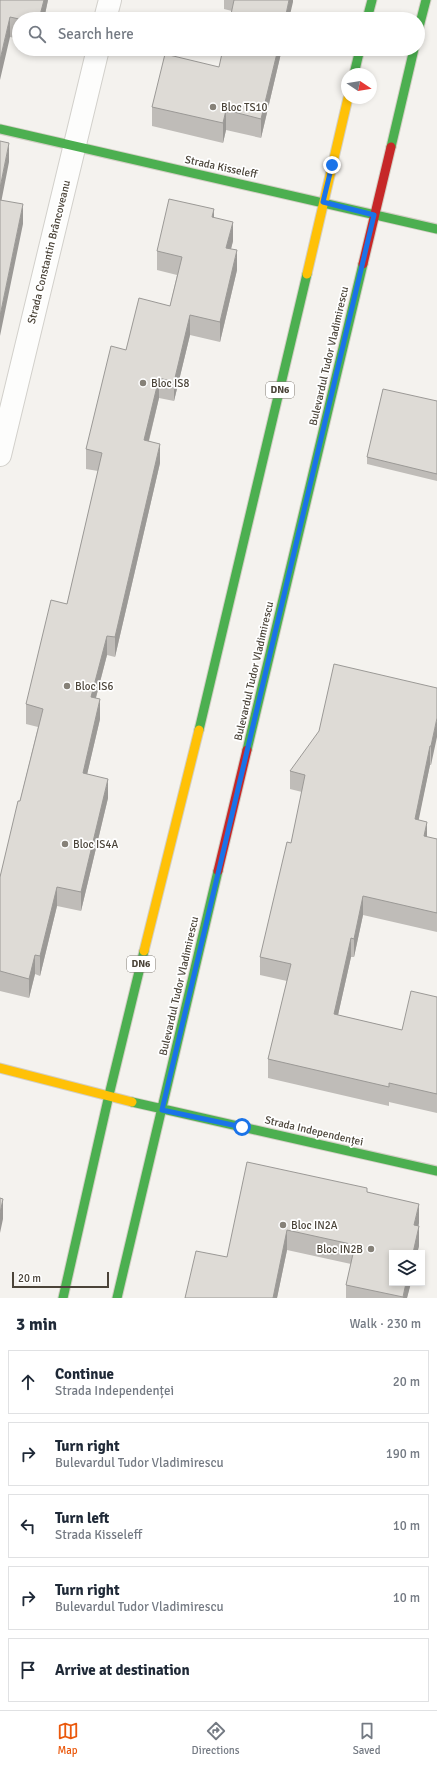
<!DOCTYPE html>
<meta charset="utf-8">
<style>
body{margin:0;font-family:Signika,sans-serif;background:#f2f2f3;color:#1f2937}
.controls{position:absolute;right:12px;bottom:12px;display:grid;overflow:hidden;border-radius:0px;box-shadow:0 2px 6px #0003}
.controls button{width:36px;height:36px;display:grid;place-items:center;padding:0;border:0;border-bottom:1px solid #e0e1e3;background:#fff;color:#1f2937;font:20px sans-serif}
.compass{position:absolute;left:341px;top:68px;width:36px;height:36px;border-radius:50%;background:#fff;box-shadow:0 2px 6px #0003;rotate:102deg}
.scale{position:absolute;left:12px;bottom:10px;width:97px;box-sizing:border-box;padding-left:4px;border:2px solid #4b4439;border-top:0;font-size:11px;line-height:14px;white-space:nowrap;color:#4b4439;-webkit-text-stroke:3px #fff;paint-order:stroke}
.stop{position:absolute;width:12px;height:12px;margin:-9px;border:3px solid #1a73e8;border-radius:50%;background:#fff}
.stop.end{background:#1a73e8;border-color:#fff;box-shadow:0 1px 4px #0008}
.list{margin:0;padding:0;list-style:none}
h2{display:flex;justify-content:space-between;align-items:center;height:52px;margin:0;padding:0 16px;font-size:17px}
h2 small{font-size:13px;font-weight:400;color:#747a83}
.list li{display:grid;grid-template-columns:26px 1fr auto;gap:12px;align-items:center;box-sizing:border-box;height:64px;margin:0 8px 8px;padding:0 8px;border:1px solid #e0e1e3;border-radius:0px}
.list b{display:block;font-size:15px;white-space:nowrap}
.list p{margin:0;font-size:13px;white-space:nowrap;color:#747a83}
.list em{font-size:13px;font-style:normal;color:#747a83}
.icon{flex:none;width:22px;height:22px;fill:none;stroke:currentColor;stroke-width:2;stroke-linecap:round;stroke-linejoin:round}
.map{position:relative;flex:none;width:437px;height:1298px;overflow:hidden}
.search{position:absolute;background:#fff;box-shadow:0 2px 6px #0003;left:12px;right:12px;top:12px;height:44px;display:flex;align-items:center;gap:10px;box-sizing:border-box;padding:0 14px;border-radius:22px;color:#747a83;font-size:15px}
.sheet{height:412px;background:#fff}
nav{display:flex;justify-content:space-around;align-items:center;box-sizing:border-box;height:56px;border-top:1px solid #e0e1e3;background:#fff;font-size:11px;color:#747a83}
nav a{display:grid;justify-items:center;gap:2px}
nav .on{color:#ea580c}
.map>svg:first-child{display:block}
.lines{fill:none;stroke-linecap:round;stroke-linejoin:round}
.street-casing{stroke:#d2d0cb;stroke-width:24}
.fast-casing{stroke:#d3cfc5;stroke-width:11}
.slow-casing{stroke:#d3cfc5;stroke-width:11}
.jam-casing{stroke:#d3cfc5;stroke-width:11}
.street{stroke:#fdfdfc;stroke-width:22}
.fast{stroke:#4caf50;stroke-width:9}
.slow{stroke:#ffc107;stroke-width:9}
.jam{stroke:#c62828;stroke-width:9}
.wall{fill:#bfbcb8}
.shaded-wall{fill:#9b9996}
.building{fill:#dedbd6;stroke:#9b9996}
.route{stroke:#1a73e8;stroke-width:5}
.poi-dot{fill:#868178;stroke:#fff;stroke-width:1.5}
.labels{text-anchor:middle;dominant-baseline:central;stroke-width:3.5;stroke-linejoin:round;paint-order:stroke}
.shield{fill:#fff;stroke:#817c74;stroke-width:1}
.shield-label{font-size:10px;font-weight:bold;fill:#4b4439}
.poi-label{font-size:11px;fill:#4b4439;stroke:#fff;text-anchor:start}
.street-label{font-size:11px;fill:#4b4439;stroke:#fff}
</style>
<div class="map">
<svg width="437" height="1298" viewBox="0 0 437 1298">
<rect width="100%" height="100%" fill="#f4f2ee"/>
<g class="lines">
<defs>
<path id="street" d="M 105,19 L 110,0
M 0,455 L 98,49"/>
<path id="fast" d="M 367,19 L 372,0
M 418,31 L 426,0
M 354,74 L 360,49
M 0,129 L 437,229
M 391,147 L 414,49
M 199,730 L 307,274
M 247,750 L 363,264
M 132,1102 L 437,1171
M 63,1298 L 109,1095 L 144,951
M 117,1298 L 218,871"/>
<path id="slow" d="M 307,274 L 348,98
M 144,951 L 199,730
M 0,1068 L 132,1102"/>
<path id="jam" d="M 363,264 L 391,147
M 218,871 L 247,750"/>
</defs>
<use href="#street" class="street-casing"/>
<use href="#fast" class="fast-casing"/>
<use href="#slow" class="slow-casing"/>
<use href="#jam" class="jam-casing"/>
<use href="#street" class="street"/>
<use href="#fast" class="fast"/>
<use href="#slow" class="slow"/>
<use href="#jam" class="jam"/>
</g>
<path class="wall" d="M 0,0 L 48,0 L 44,19 L 19,19 L 19,39 L 10,37 Z
M 224,0 L 293,0 L 293,2 L 232,11 L 224,9 Z
M 282,49 L 261,138 L 226,130 L 223,143 L 152,126 L 152,107 L 219,67 Z
M 214,217 L 233,241 L 231,249 L 237,270 L 220,342 L 190,335 L 174,401 L 159,398 L 149,441 L 160,463 L 115,657 L 107,655 L 96,698 L 100,719 L 87,774 L 108,798 L 81,911 L 57,906 L 40,976 L 35,974 L 29,998 L 0,991 L 0,877 L 20,801 L 38,727 L 26,724 L 26,704 L 67,604 L 98,471 L 86,469 L 86,449 L 126,350 L 170,306 L 177,275 L 157,270 L 157,251 Z
M 437,401 L 437,481 L 367,464 L 367,457 Z
M 437,688 L 431,765 L 430,765 L 418,820 L 427,837 L 437,839 L 437,932 L 363,915 L 354,957 L 351,957 L 338,1015 L 402,1030 L 437,997 L 437,1113 L 389,1102 L 389,1106 L 268,1078 L 268,1059 L 287,981 L 260,975 L 260,957 L 291,843 L 302,792 L 290,789 L 290,771 Z
M 367,1192 L 419,1223 L 418,1226 L 419,1246 L 407,1298 L 346,1298 L 346,1285 L 351,1264 L 287,1250 L 277,1298 L 185,1298 L 227,1257 Z"/>
<path class="shaded-wall" d="M 44,0 L 48,0 L 44,19 L 39,19 Z
M 289,0 L 293,0 L 293,2 L 289,19 L 285,19 Z
M 10,17 L 10,37 L 0,80 L 0,60 Z
M 278,49 L 282,49 L 261,138 L 261,119 Z
M 226,110 L 226,130 L 223,143 L 223,123 Z
M 9,143 L 9,162 L 0,208 L 0,188 Z
M 23,204 L 23,224 L 0,336 L 0,316 Z
M 214,209 L 214,229 L 212,217 Z
M 233,222 L 233,241 L 226,268 L 226,248 Z
M 237,250 L 237,270 L 220,342 L 220,322 Z
M 190,315 L 190,335 L 174,401 L 174,382 Z
M 159,378 L 159,398 L 144,460 L 144,440 Z
M 160,444 L 160,463 L 115,657 L 115,637 Z
M 107,636 L 107,655 L 91,716 L 91,697 Z
M 100,699 L 100,719 L 83,792 L 83,773 Z
M 437,718 L 437,737 L 431,765 L 431,746 Z
M 430,746 L 430,765 L 415,838 L 415,819 Z
M 108,779 L 108,798 L 81,911 L 81,892 Z
M 427,822 L 427,840 L 424,836 Z
M 57,887 L 57,906 L 40,976 L 40,956 Z
M 363,896 L 363,915 L 354,957 L 354,939 Z
M 351,938 L 351,957 L 334,1033 L 334,1014 Z
M 35,955 L 35,974 L 29,998 L 29,979 Z
M 3,1199 L 3,1219 L 0,1233 L 0,1213 Z
M 419,1204 L 419,1223 L 414,1245 L 414,1225 Z
M 419,1226 L 419,1246 L 417,1253 L 413,1253 Z
M 287,1230 L 287,1250 L 277,1298 L 273,1298 Z
M 406,1283 L 411,1283 L 407,1298 L 403,1298 Z"/>
<path class="building" d="M 0,0 L 44,0 L 39,19 L 19,19 L 10,17 L 0,60 Z
M 234,0 L 289,0 L 285,19 L 230,19 Z
M 223,49 L 278,49 L 261,119 L 226,110 L 223,123 L 152,107 L 165,54 L 219,67 Z
M 0,141 L 9,143 L 0,188 Z
M 169,199 L 214,209 L 212,217 L 233,222 L 226,248 L 237,250 L 220,322 L 190,315 L 174,382 L 159,378 L 144,440 L 160,444 L 115,637 L 107,636 L 91,697 L 100,699 L 83,773 L 108,779 L 81,892 L 57,887 L 40,956 L 35,955 L 29,979 L 0,971 L 0,877 L 18,801 L 20,801 L 43,709 L 26,704 L 51,600 L 67,604 L 102,453 L 86,449 L 111,346 L 126,350 L 139,298 L 170,306 L 182,257 L 157,251 Z
M 0,200 L 23,204 L 0,316 Z
M 383,389 L 437,401 L 437,474 L 367,457 Z
M 334,664 L 437,688 L 437,718 L 431,746 L 430,746 L 415,819 L 427,822 L 424,836 L 437,839 L 437,913 L 363,896 L 354,939 L 351,938 L 334,1014 L 402,1030 L 411,991 L 437,997 L 437,1094 L 389,1083 L 389,1087 L 268,1059 L 291,964 L 260,957 L 287,842 L 291,843 L 305,775 L 290,771 L 319,731 Z
M 247,1162 L 367,1188 L 367,1192 L 419,1204 L 414,1225 L 419,1226 L 413,1253 L 392,1253 L 392,1283 L 406,1283 L 403,1297 L 346,1285 L 355,1245 L 287,1230 L 273,1298 L 185,1298 L 196,1251 L 227,1257 Z
M 0,1198 L 3,1199 L 0,1213 Z"/>
<g class="lines">
<path class="route" d="M 242,1127 L 162,1110 L 374,215 L 323,202 L 332,165"/>
</g>
<g class="poi-dot">
<circle cx="213" cy="107" r="4"/>
<circle cx="143" cy="383" r="4"/>
<circle cx="67" cy="686" r="4"/>
<circle cx="65" cy="844" r="4"/>
<circle cx="283" cy="1225" r="4"/>
<circle cx="371" cy="1249" r="4"/>
</g>
<g class="labels">
<g class="shield">
<rect x="266" y="382" width="28" height="16" rx="3"/>
<rect x="127" y="956" width="28" height="16" rx="3"/>
</g>
<g class="shield-label">
<text x="280" y="390">DN6</text>
<text x="141" y="964">DN6</text>
</g>
<g class="poi-label">
<text x="221" y="107">Bloc TS10</text>
<text x="151" y="383">Bloc IS8</text>
<text x="75" y="686">Bloc IS6</text>
<text x="73" y="844">Bloc IS4A</text>
<text x="291" y="1225">Bloc IN2A</text>
<text x="363" y="1249" text-anchor="end">Bloc IN2B</text>
</g>
<g class="street-label">
<text transform="translate(221 167) rotate(12)">Strada Kisseleff</text>
<text transform="translate(49 252) rotate(-76)">Strada Constantin Brâncoveanu</text>
<text transform="translate(329 356) rotate(-77)">Bulevardul Tudor Vladimirescu</text>
<text transform="translate(254 671) rotate(-77)">Bulevardul Tudor Vladimirescu</text>
<text transform="translate(179 986) rotate(-77)">Bulevardul Tudor Vladimirescu</text>
<text transform="translate(314 1131) rotate(13)">Strada Independenței</text>
</g>
</g>
</svg>
<div class="controls">
<button><svg class="icon" aria-label="layers" viewBox="0 0 24 24"><path d="M12 4l9 5-9 5-9-5zM3 14l9 5 9-5"/></svg></button>
</div>
<svg class="compass" viewBox="-18 -18 36 36"><path d="M0-13l5 13h-10z" fill="#e53935"/><path d="M0 13l5-13h-10z" fill="#747a83"/></svg>
<div class="scale">20 m</div>
<div class="stop" style="left:242px;top:1127px"></div>
<div class="stop end" style="left:332px;top:165px"></div>
<div class="search"><svg class="icon" aria-label="search" viewBox="0 0 24 24"><circle cx="10" cy="10" r="6"/><path d="M15 15l6 6"/></svg>Search here</div>
</div>
<section class="sheet">
<h2>3 min<small>Walk · 230 m</small></h2>
<ul class="list">
<li><svg class="icon" aria-label="ahead" viewBox="0 0 24 24"><path d="M12 20V5M6 11l6-6 6 6"/></svg><div><b>Continue</b><p>Strada Independenței</p></div><em>20 m</em></li>
<li><svg class="icon" aria-label="right" viewBox="0 0 24 24"><path d="M7 20v-9h11M14 6l5 5-5 5"/></svg><div><b>Turn right</b><p>Bulevardul Tudor Vladimirescu</p></div><em>190 m</em></li>
<li><svg class="icon" aria-label="left" viewBox="0 0 24 24"><path d="M17 20v-9H6M10 6l-5 5 5 5"/></svg><div><b>Turn left</b><p>Strada Kisseleff</p></div><em>10 m</em></li>
<li><svg class="icon" aria-label="right" viewBox="0 0 24 24"><path d="M7 20v-9h11M14 6l5 5-5 5"/></svg><div><b>Turn right</b><p>Bulevardul Tudor Vladimirescu</p></div><em>10 m</em></li>
<li><svg class="icon" aria-label="arrive" viewBox="0 0 24 24"><path d="M6 21V4h12l-3 4 3 4H6"/></svg><div><b>Arrive at destination</b></div></li>
</ul>
</section>
<nav>
<a class="on"><svg class="icon" aria-label="map" viewBox="0 0 24 24"><path d="M3 6l6-2 6 2 6-2v14l-6 2-6-2-6 2zM9 4v14M15 6v14"/></svg>Map</a>
<a><svg class="icon" aria-label="directions" viewBox="0 0 24 24"><path d="M12 3l9 9-9 9-9-9zM9 14v-3h6M13 9l2 2-2 2"/></svg>Directions</a>
<a><svg class="icon" aria-label="saved" viewBox="0 0 24 24"><path d="M7 4h10v16l-5-4-5 4z"/></svg>Saved</a>
</nav>
